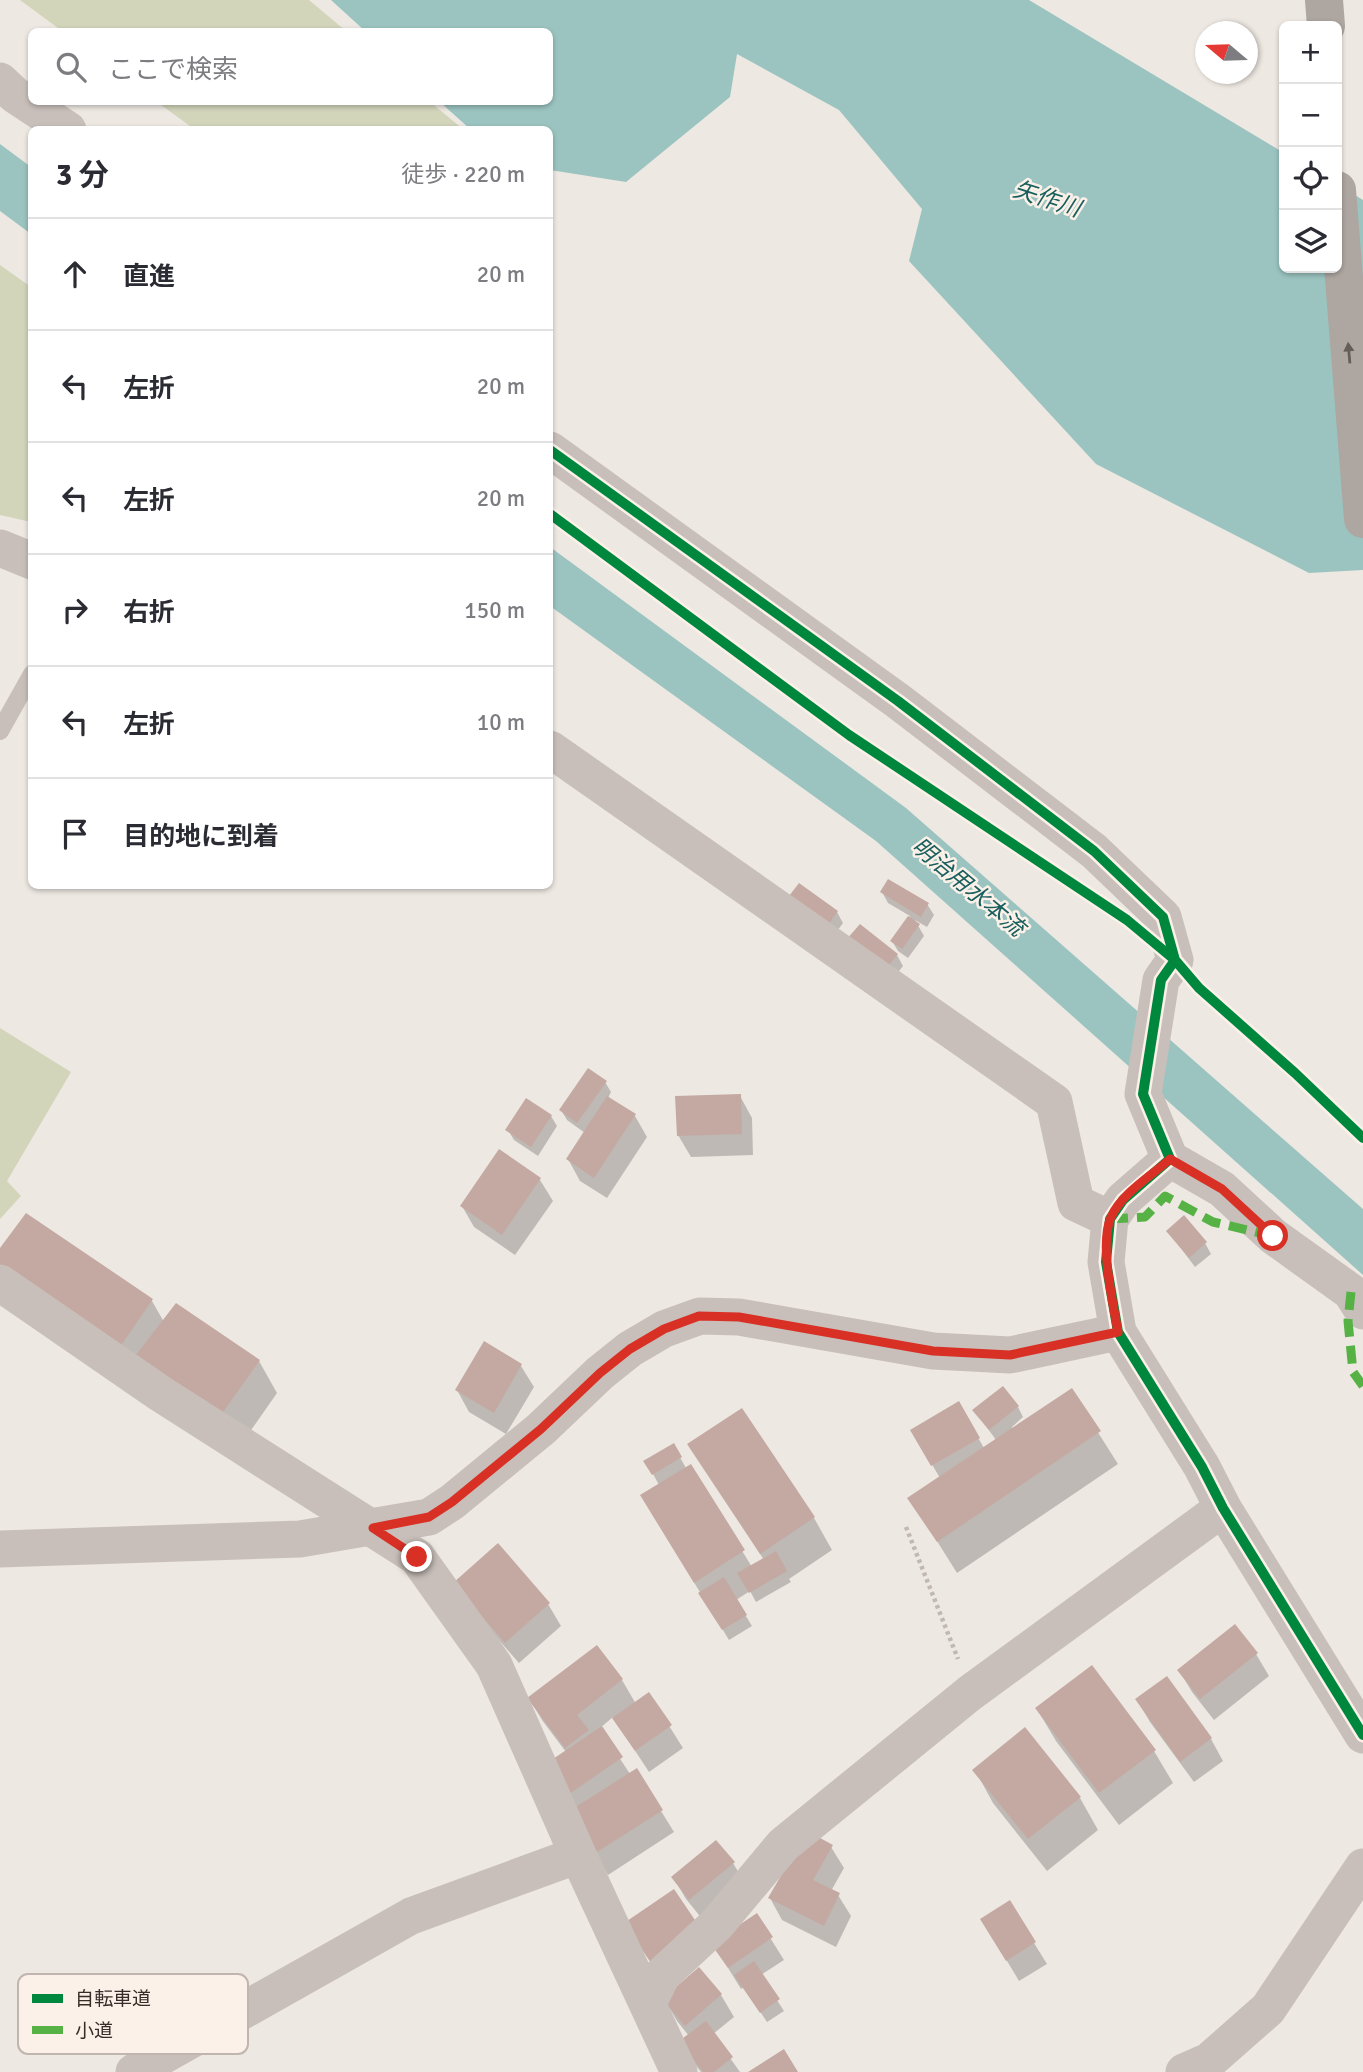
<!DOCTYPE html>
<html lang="ja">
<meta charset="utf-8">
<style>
body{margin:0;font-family:Signika,"Noto Sans JP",sans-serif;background:#f2f2f3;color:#2b2b33}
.controls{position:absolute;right:21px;top:21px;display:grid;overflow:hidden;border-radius:10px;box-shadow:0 2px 5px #0004}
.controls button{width:63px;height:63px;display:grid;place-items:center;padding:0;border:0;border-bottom:2px solid #e1e1e2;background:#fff;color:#2b2b33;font:35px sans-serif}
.compass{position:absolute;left:1195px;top:21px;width:63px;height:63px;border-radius:50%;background:#fff;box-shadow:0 2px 5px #0004;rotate:289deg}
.stop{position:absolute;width:21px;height:21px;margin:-16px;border:5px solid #d93025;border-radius:50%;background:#fff}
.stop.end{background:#d93025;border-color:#fff;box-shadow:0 2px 7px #0008}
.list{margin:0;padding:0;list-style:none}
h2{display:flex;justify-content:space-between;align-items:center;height:91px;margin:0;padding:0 28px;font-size:30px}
h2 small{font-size:23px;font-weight:400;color:#7c7c81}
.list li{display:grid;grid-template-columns:46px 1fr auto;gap:21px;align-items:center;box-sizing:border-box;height:112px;padding:0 28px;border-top:2px solid #e1e1e2}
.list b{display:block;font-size:26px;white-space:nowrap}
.list em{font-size:23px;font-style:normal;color:#7c7c81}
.icon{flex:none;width:38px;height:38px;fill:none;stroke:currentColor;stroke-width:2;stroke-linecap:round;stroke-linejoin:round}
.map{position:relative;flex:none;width:1363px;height:2072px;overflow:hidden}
.search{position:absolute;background:#fff;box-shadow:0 2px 5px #0004;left:28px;top:28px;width:525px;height:77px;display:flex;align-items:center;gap:18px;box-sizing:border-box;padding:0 24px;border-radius:10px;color:#7c7c81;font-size:26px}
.panel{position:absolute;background:#fff;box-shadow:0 2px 5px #0004;left:28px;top:126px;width:525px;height:763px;border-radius:10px}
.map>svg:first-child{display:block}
.green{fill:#d2d5ba}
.water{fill:#9bc4c0}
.shadow{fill:#0003}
.building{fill:#c4a9a2}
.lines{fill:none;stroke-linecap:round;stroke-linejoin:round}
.path{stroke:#c1b8b2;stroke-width:4.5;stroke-dasharray:3.5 3.5;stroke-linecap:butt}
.lane{stroke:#c8bfba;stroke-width:18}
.street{stroke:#c8bfba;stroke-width:37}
.highway{stroke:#ada6a1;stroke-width:38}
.quiet{stroke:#56b245;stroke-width:9;stroke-dasharray:18 9;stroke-linecap:butt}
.cycleway-casing{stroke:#fbf1e9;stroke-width:15}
.cycleway{stroke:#00873e;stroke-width:10}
.oneway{fill:#675d58}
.route{stroke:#d93025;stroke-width:9}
.labels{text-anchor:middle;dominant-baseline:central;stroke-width:5;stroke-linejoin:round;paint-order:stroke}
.water-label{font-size:23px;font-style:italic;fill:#195f5d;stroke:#fbf1e9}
.key{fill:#fbf1e9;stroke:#c1b6af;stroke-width:2}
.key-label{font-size:19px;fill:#392c28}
</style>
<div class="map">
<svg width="1363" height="2072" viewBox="0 0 1363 2072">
<rect width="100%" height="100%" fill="#eee8e2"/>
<path class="green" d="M 20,0 L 309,0 L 346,31 L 62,31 Z
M 157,102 L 430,102 L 463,129 L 194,129 Z
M 0,265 L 31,287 L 31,522 L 0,515 Z
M 0,1028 L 71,1072 L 7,1181 L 21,1196 L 0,1219 Z"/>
<path class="water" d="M 331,0 L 1029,0 L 1284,153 L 1284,268 L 1337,268 L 1337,184 L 1363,200 L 1363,570 L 1309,573 L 1096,464 L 909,261 L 922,209 L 839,110 L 737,54 L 730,97 L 626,182 L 550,170 L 550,130 L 470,129 L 440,102 L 550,102 L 550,32 L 365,31 Z
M 0,144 L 31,167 L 31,234 L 0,211 Z
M 550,547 L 906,808 L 1363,1209 L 1363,1275 L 876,841 L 550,606 Z"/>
<path class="shadow" d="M 882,892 L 927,904 L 934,915 L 927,927 L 915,920 L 924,936 L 908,958 L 898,951 L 892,941 L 910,916 L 888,903 Z
M 794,911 L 837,912 L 843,923 L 832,938 Z
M 860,926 L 897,955 L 903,966 L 891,981 Z
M 605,1082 L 611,1092 L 608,1098 L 635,1116 L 647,1137 L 607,1198 L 580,1181 L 568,1159 L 585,1133 L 567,1120 L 561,1110 Z
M 740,1096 L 752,1118 L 753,1155 L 691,1157 L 678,1135 Z
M 551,1116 L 557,1126 L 538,1156 L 514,1140 L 508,1130 Z
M 499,1151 L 540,1180 L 553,1201 L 515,1255 L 474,1227 L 462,1206 Z
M 26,1216 L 152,1301 L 164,1322 L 259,1361 L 277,1393 L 240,1446 L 0,1250 Z
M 1168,1231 L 1205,1243 L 1211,1254 L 1195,1267 Z
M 484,1343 L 521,1366 L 534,1387 L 506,1434 L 469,1412 L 457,1390 Z
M 1071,1390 L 1118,1464 L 957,1573 L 910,1498 L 940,1478 L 912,1431 L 958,1403 L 984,1448 L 996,1440 L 975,1411 L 1018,1407 L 1023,1417 L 1012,1427 L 1013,1429 Z
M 741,1410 L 814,1518 L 832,1550 L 789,1579 L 791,1582 L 756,1602 L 750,1591 L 736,1600 L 752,1626 L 729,1640 L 661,1528 L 659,1485 L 646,1461 L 673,1445 L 686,1468 L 690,1466 L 752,1567 L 764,1560 L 690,1445 Z
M 498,1546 L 548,1604 L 561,1626 L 519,1663 L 468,1605 Z
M 1256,1654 L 1269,1676 L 1214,1720 L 1192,1692 L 1179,1670 Z
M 1167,1678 L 1211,1739 L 1223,1761 L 1194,1782 L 1150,1722 L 1137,1700 Z
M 622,1680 L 636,1704 L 649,1694 L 683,1748 L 649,1772 L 613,1717 L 600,1728 L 630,1774 L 661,1811 L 674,1832 L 608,1875 L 570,1813 L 566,1752 L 542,1720 L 529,1698 Z
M 1037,1709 L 1154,1751 L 1173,1783 L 1119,1825 L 1056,1741 Z
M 975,1770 L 1080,1798 L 1098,1830 L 1047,1871 L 993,1803 Z
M 716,1842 L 733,1863 L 746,1885 L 703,1920 L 686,1899 L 673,1877 Z
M 831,1847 L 844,1868 L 831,1891 L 838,1895 L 851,1916 L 836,1947 L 782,1920 L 770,1898 Z
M 756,1915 L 784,1960 L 761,1975 L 784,2011 L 767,2022 L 744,1987 L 741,1989 L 714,1945 Z
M 995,1941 L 1034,1943 L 1047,1964 L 1019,1981 Z
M 699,1969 L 721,1995 L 734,2017 L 713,2034 L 740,2072 L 701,2072 L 694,2063 L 689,2036 L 677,2021 L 664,1999 Z"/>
<path class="building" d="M 888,879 L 929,903 L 921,917 L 880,892 Z
M 799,883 L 838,911 L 825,929 L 786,900 Z
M 908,916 L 920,924 L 902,949 L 890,941 Z
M 860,924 L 898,954 L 884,971 L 846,940 Z
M 588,1068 L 607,1081 L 577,1123 L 559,1110 Z
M 741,1094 L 742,1134 L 677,1136 L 675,1096 Z
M 607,1096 L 636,1114 L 594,1178 L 566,1159 Z
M 526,1098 L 552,1115 L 531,1147 L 505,1130 Z
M 499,1149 L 541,1178 L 502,1235 L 460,1206 Z
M 26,1213 L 153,1299 L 115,1354 L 0,1270 L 0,1248 Z
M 1184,1215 L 1207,1242 L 1189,1258 L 1166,1231 Z
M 176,1303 L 260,1360 L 221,1415 L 136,1355 Z
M 484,1341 L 522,1364 L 494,1413 L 455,1390 Z
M 1003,1386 L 1019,1406 L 989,1430 L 972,1410 Z
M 1072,1388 L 1101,1431 L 937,1542 L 907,1498 Z
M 959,1401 L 980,1438 L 931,1466 L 910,1430 Z
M 742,1408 L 815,1517 L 760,1554 L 687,1444 Z
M 674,1443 L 682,1457 L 652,1475 L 643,1461 Z
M 691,1464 L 745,1550 L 694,1583 L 640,1495 Z
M 498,1543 L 550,1603 L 505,1643 L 453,1583 Z
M 776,1551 L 787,1571 L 749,1593 L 737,1573 Z
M 724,1577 L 747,1615 L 722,1630 L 698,1593 Z
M 1235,1624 L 1258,1653 L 1200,1699 L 1177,1670 Z
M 597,1645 L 623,1679 L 577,1715 L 589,1730 L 565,1748 L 527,1698 Z
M 1092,1665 L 1156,1750 L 1099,1793 L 1035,1708 Z
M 1167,1676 L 1212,1738 L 1180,1762 L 1135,1699 Z
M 649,1692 L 672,1725 L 635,1751 L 612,1718 Z
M 602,1726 L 623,1757 L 562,1799 L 541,1767 Z
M 1025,1727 L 1081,1797 L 1028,1839 L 972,1770 Z
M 637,1768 L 663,1810 L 594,1854 L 568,1812 Z
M 807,1831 L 833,1845 L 813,1880 L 840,1893 L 824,1926 L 768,1898 Z
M 716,1840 L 735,1862 L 689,1900 L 671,1877 Z
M 674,1889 L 701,1929 L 651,1963 L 624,1923 Z
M 1010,1900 L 1036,1942 L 1006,1961 L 980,1919 Z
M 757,1913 L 773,1937 L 728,1968 L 711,1944 Z
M 754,1961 L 780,1999 L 760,2013 L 734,1975 Z
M 699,1967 L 722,1994 L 685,2026 L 662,1999 Z
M 706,2021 L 733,2057 L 714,2072 L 703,2072 L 679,2041 Z
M 784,2049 L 798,2072 L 748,2072 Z"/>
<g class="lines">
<path class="path" d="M 906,1527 L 958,1659"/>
<path class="lane" d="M 0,731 L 32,674"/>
<path class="street" d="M 0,81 L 15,95 L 68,130
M 550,450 L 898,701 L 1094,851 L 1163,917 L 1175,960 L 1161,980 L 1143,1094 L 1170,1159 L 1123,1200 L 1110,1219 L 1106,1262 L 1118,1332 L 1202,1467 L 1223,1508 L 1363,1735
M 0,548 L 32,561
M 550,749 L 1054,1102 L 1076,1203 L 1110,1219
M 1170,1159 L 1222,1189 L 1273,1236 L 1351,1292 L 1363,1311
M 0,1283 L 161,1394 L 417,1557 L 494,1665 L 578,1855 L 679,2072
M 0,1549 L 300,1539 L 429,1517 L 452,1502 L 541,1429 L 600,1373 L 630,1349 L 664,1329 L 700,1316 L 739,1317 L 933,1351 L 1010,1355 L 1118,1332
M 648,2003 L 662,1975 L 717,1924 L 783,1845 L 970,1693 L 1223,1508
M 134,2072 L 411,1916 L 578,1855
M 1184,2072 L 1209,2061 L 1268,2009 L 1363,1867"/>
<path class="highway" d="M 1324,0 L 1326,26
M 1337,190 L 1363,519"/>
<path class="quiet" d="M 1110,1219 L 1145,1217 L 1165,1196 L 1213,1222 L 1273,1236
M 1351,1292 L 1348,1321 L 1353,1372 L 1363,1386"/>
<defs>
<path id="cycleway" d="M 550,450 L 898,701 L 1094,851 L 1163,917 L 1175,960 L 1161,980 L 1143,1094 L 1170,1159 L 1123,1200 L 1110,1219 L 1106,1262 L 1118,1332 L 1202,1467 L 1223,1508 L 1363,1735
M 550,514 L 849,735 L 1127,920 L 1175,960 L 1199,988 L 1295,1073 L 1363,1138"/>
</defs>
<use href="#cycleway" class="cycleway-casing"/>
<use href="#cycleway" class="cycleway"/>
</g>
<defs><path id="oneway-solid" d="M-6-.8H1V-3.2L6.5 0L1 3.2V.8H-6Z" transform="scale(1.75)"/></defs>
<use class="oneway" href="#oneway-solid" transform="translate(1349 353) rotate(-95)"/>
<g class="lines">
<path class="route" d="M 417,1557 L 373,1528 L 429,1517 L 452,1502 L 541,1429 L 600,1373 L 630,1349 L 664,1329 L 699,1316 L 739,1317 L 933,1351 L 1010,1355 L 1118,1332 C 1113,1303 1099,1244 1111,1217 C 1122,1193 1151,1176 1170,1159 L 1222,1189 L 1273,1236"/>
</g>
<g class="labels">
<g class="water-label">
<text transform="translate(1047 199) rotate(18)">矢作川</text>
<text transform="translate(968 887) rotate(40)">明治用水本流</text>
</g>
</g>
<rect x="18" y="1974" width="230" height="80" rx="10" class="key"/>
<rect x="32" y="1994" width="31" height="9" fill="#00873e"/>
<rect x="32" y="2026" width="31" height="8" fill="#56b245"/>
<g class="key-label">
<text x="75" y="2005">自転車道</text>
<text x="75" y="2037">小道</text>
</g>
</svg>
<div class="controls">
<button>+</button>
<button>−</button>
<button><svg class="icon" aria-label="locate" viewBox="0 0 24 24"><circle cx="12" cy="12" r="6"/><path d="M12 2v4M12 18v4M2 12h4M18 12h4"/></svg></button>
<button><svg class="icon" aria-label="layers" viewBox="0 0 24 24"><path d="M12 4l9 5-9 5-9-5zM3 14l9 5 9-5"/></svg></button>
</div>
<svg class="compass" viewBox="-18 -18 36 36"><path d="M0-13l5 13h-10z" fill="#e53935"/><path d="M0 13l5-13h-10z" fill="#7c7c81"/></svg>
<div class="stop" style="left:1273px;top:1236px"></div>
<div class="stop end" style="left:417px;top:1557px"></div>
<div class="search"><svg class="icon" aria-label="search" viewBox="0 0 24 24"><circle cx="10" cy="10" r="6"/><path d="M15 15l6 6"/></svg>ここで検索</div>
<section class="panel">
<h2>3 分<small>徒歩 · 220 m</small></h2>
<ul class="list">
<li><svg class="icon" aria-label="ahead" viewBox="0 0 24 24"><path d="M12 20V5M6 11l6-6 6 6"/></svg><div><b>直進</b></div><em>20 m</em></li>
<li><svg class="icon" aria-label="left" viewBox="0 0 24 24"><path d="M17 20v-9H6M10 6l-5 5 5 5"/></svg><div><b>左折</b></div><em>20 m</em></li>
<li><svg class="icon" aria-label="left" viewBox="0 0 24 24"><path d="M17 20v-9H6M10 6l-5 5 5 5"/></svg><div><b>左折</b></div><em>20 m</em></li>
<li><svg class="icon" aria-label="right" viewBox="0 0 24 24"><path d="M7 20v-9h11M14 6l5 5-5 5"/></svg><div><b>右折</b></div><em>150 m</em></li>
<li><svg class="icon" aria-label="left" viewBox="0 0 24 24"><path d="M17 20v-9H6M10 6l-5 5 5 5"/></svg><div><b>左折</b></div><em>10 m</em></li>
<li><svg class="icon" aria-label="arrive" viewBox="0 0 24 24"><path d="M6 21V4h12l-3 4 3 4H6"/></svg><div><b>目的地に到着</b></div></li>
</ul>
</section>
</div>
